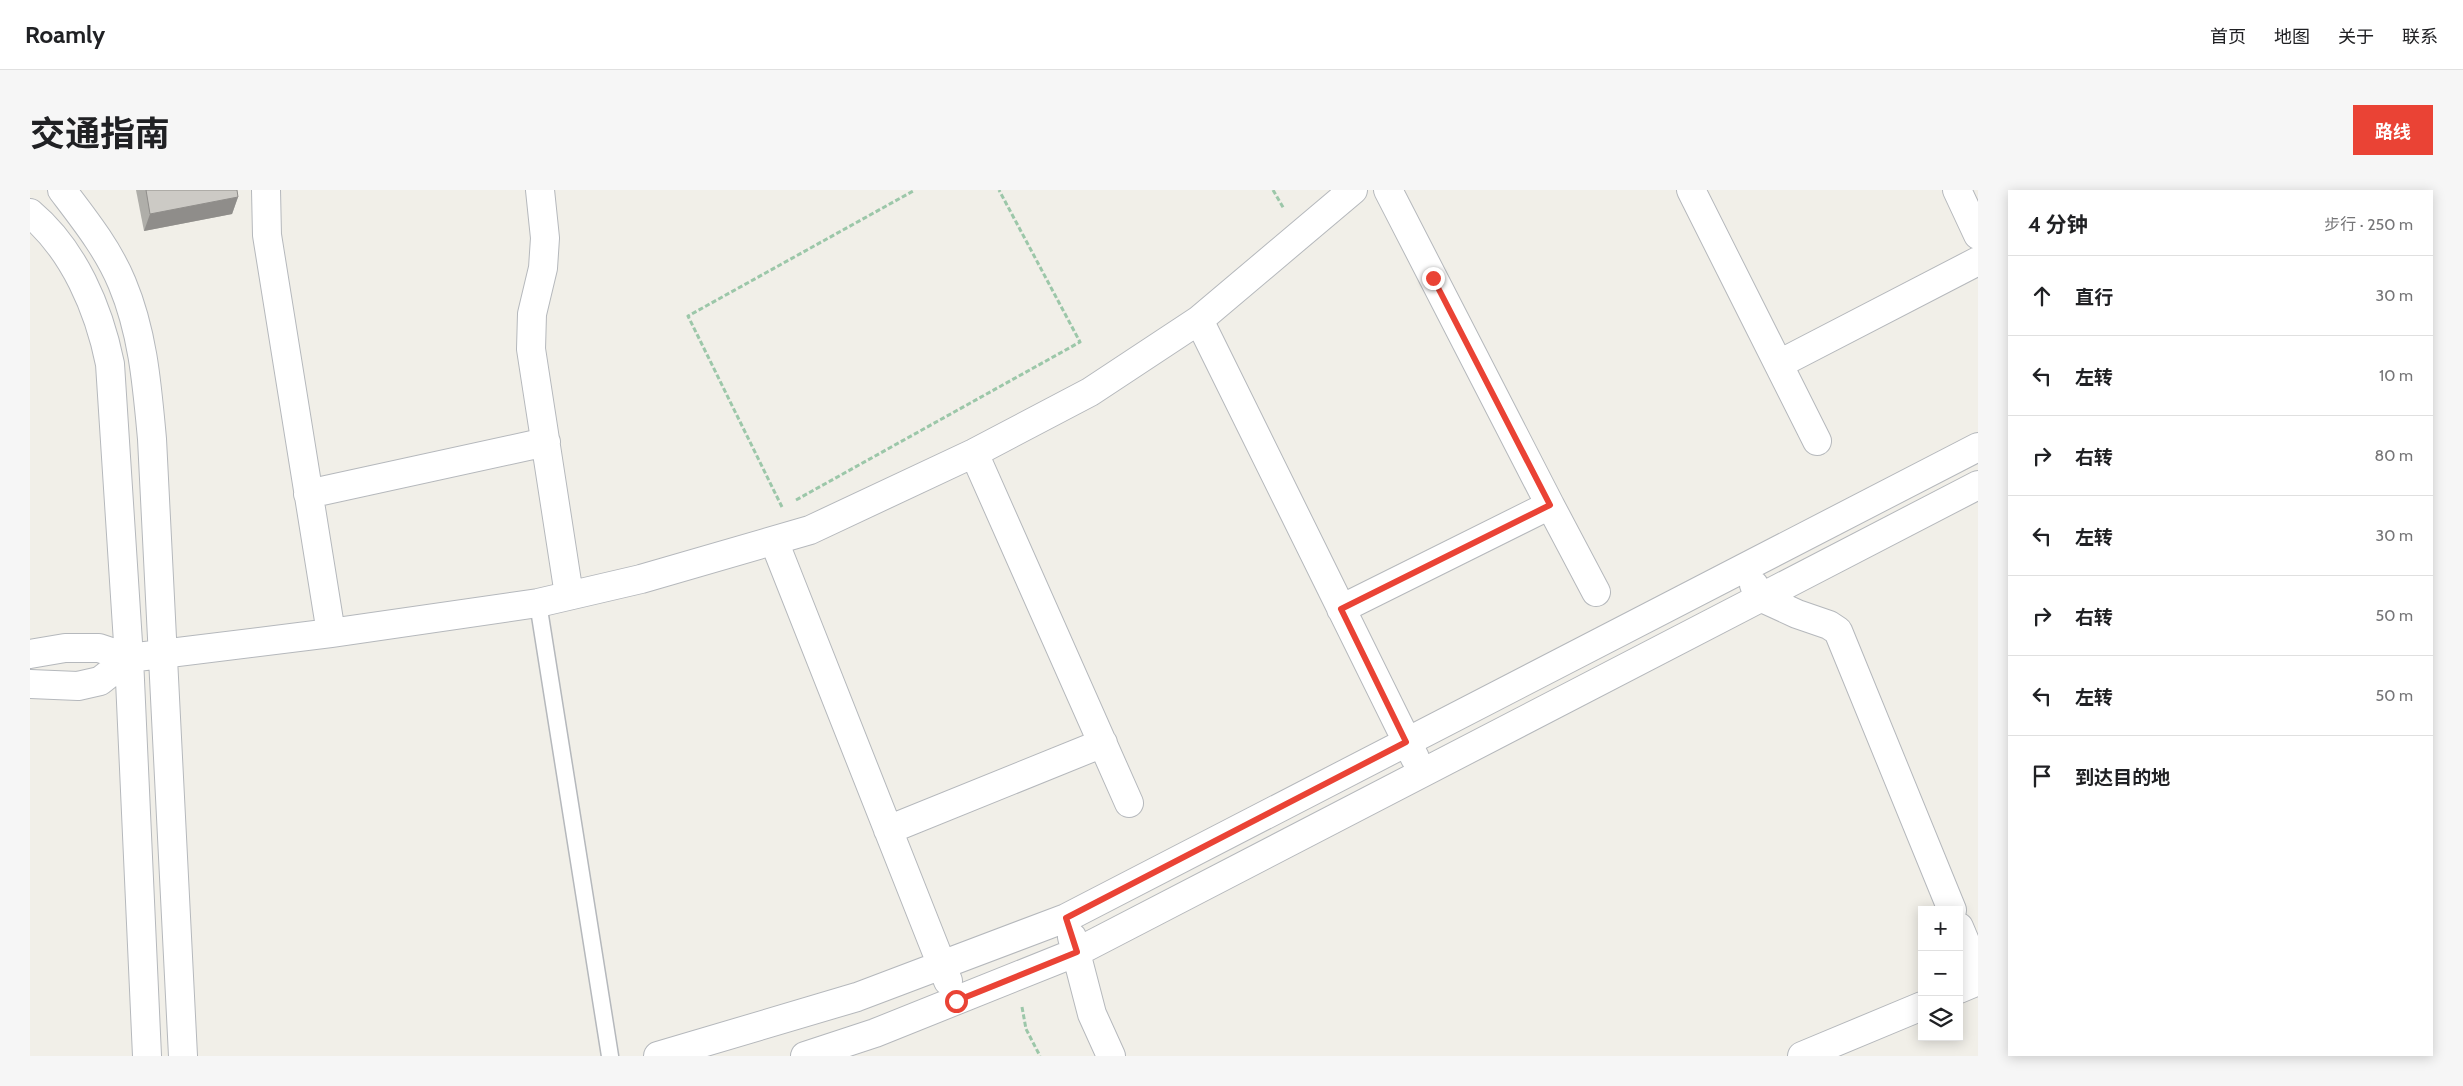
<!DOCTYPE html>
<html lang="zh">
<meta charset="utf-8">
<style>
body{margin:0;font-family:Cabin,"Noto Sans SC",sans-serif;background:#f6f6f6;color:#202124}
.controls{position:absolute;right:15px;bottom:15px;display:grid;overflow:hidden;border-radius:0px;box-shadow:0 2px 12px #0003}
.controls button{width:45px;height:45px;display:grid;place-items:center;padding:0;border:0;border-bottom:1px solid #e0e0e0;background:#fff;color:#202124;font:25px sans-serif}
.stop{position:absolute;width:15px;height:15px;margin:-11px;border:4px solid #ea4335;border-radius:50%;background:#fff}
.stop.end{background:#ea4335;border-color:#fff;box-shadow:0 1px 5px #0008}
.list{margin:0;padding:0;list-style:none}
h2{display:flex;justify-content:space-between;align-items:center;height:65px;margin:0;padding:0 20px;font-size:21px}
h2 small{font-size:16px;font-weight:400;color:#757577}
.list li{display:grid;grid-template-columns:32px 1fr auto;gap:15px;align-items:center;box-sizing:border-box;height:80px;padding:0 20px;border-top:1px solid #e0e0e0}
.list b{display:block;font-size:19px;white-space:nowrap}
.list em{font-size:16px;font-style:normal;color:#757577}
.icon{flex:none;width:28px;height:28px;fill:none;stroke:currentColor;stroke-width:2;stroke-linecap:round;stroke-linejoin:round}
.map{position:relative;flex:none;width:1948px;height:866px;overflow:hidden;border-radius:0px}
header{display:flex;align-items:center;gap:30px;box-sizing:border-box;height:70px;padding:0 25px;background:#fff;border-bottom:1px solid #e0e0e0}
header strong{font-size:24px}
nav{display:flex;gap:28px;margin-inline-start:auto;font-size:18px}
.intro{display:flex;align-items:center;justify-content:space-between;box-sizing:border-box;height:120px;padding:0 30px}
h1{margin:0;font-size:35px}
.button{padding:12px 22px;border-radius:0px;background:#ea4335;color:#fff;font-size:18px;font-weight:700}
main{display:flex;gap:30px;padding:0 30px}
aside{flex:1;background:#fff;border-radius:0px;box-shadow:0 2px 12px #0003}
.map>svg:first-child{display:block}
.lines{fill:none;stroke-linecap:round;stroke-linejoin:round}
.service-casing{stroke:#b5b8bc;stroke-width:19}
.minor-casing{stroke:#b5b8bc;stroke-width:30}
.path{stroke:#9cc7a9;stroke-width:3;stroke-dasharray:5 2.5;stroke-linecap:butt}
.service{stroke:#fff;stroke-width:16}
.minor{stroke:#fff;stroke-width:28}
.wall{fill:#afaea9}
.shaded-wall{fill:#8f8d8a}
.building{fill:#cccac5;stroke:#8f8d8a}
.route{stroke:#ea4335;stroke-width:6}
</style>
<header>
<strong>Roamly</strong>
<nav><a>首页</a><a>地图</a><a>关于</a><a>联系</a></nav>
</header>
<div class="intro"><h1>交通指南</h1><a class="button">路线</a></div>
<main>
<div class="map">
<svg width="1948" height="866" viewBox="0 0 1948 866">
<rect width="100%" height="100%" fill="#f1efe8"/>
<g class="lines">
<defs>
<path id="service" d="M 508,413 L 580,866"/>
<path id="minor" d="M 32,0 C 54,29 78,59 92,93 C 113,143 117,195 122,249 L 153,866
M 236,0 L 237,45 L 301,443
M 510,0 L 515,48 L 513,78 L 502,124 L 501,159 L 539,405
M 1358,0 L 1520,315
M 1661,0 L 1787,251
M 1927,0 L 1948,45
M 0,23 C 44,60 69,119 80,174 L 99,468 L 117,866
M 1169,130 L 1385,568
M 1749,174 L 1948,71
M 944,263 L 1099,613
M 278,304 L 516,252
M 744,351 L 918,791
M 1724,395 L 1730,407 L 1767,424 L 1799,435 L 1808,441 L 1922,720
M 1311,419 L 1520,315 L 1566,402
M 0,464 L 35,458 L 69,458 L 99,468 L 70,491 L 48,496 L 0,494
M 99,468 L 301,443 L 508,413 L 611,389 L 780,340 L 944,263 L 1060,202 L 1169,130 L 1323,0
M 858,640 L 1073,553
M 1929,737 L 1948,782
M 1042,747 L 1062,824 L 1081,866
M 1929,799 L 1948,791
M 628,866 L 827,807 L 1036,728 L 1948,257
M 775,866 L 845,843 L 1047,762 L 1948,295
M 1772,866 L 1892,816"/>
</defs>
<use href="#service" class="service-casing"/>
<use href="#minor" class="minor-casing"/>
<path class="path" d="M 1243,0 L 1254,19
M 766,310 L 1050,152 L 969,0
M 752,317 L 658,126 L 885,0
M 992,817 L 996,839 L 1010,866"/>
<use href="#service" class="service"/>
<use href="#minor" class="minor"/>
</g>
<path class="wall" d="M 106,0 L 207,0 L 208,7 L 202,24 L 114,41 Z"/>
<path class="shaded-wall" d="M 208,7 L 202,24 L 114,41 L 120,24 Z"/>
<path class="building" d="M 116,0 L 207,0 L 208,7 L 120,24 Z"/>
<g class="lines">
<path class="route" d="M 926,811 L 1047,762 L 1036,728 L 1376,552 L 1311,419 L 1520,315 L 1403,88"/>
</g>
</svg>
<div class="controls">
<button>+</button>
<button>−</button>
<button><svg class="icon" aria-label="layers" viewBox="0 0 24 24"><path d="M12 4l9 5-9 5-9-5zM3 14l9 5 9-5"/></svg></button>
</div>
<div class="stop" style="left:926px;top:811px"></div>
<div class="stop end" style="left:1403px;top:88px"></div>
</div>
<aside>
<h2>4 分钟<small>步行 · 250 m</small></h2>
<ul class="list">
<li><svg class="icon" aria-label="ahead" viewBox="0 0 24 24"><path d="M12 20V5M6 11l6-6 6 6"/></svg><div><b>直行</b></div><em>30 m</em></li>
<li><svg class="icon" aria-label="left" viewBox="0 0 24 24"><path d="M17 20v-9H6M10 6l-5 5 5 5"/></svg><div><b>左转</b></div><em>10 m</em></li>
<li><svg class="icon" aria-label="right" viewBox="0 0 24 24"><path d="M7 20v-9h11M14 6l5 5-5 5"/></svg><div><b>右转</b></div><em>80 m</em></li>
<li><svg class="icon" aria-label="left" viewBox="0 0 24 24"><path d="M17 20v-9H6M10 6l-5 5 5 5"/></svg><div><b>左转</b></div><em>30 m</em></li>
<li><svg class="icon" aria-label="right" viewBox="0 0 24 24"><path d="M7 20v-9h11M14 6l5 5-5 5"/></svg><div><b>右转</b></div><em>50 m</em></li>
<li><svg class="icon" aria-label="left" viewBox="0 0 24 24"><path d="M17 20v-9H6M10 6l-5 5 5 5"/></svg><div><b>左转</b></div><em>50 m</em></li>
<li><svg class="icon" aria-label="arrive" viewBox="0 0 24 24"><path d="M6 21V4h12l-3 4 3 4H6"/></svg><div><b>到达目的地</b></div></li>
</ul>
</aside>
</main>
